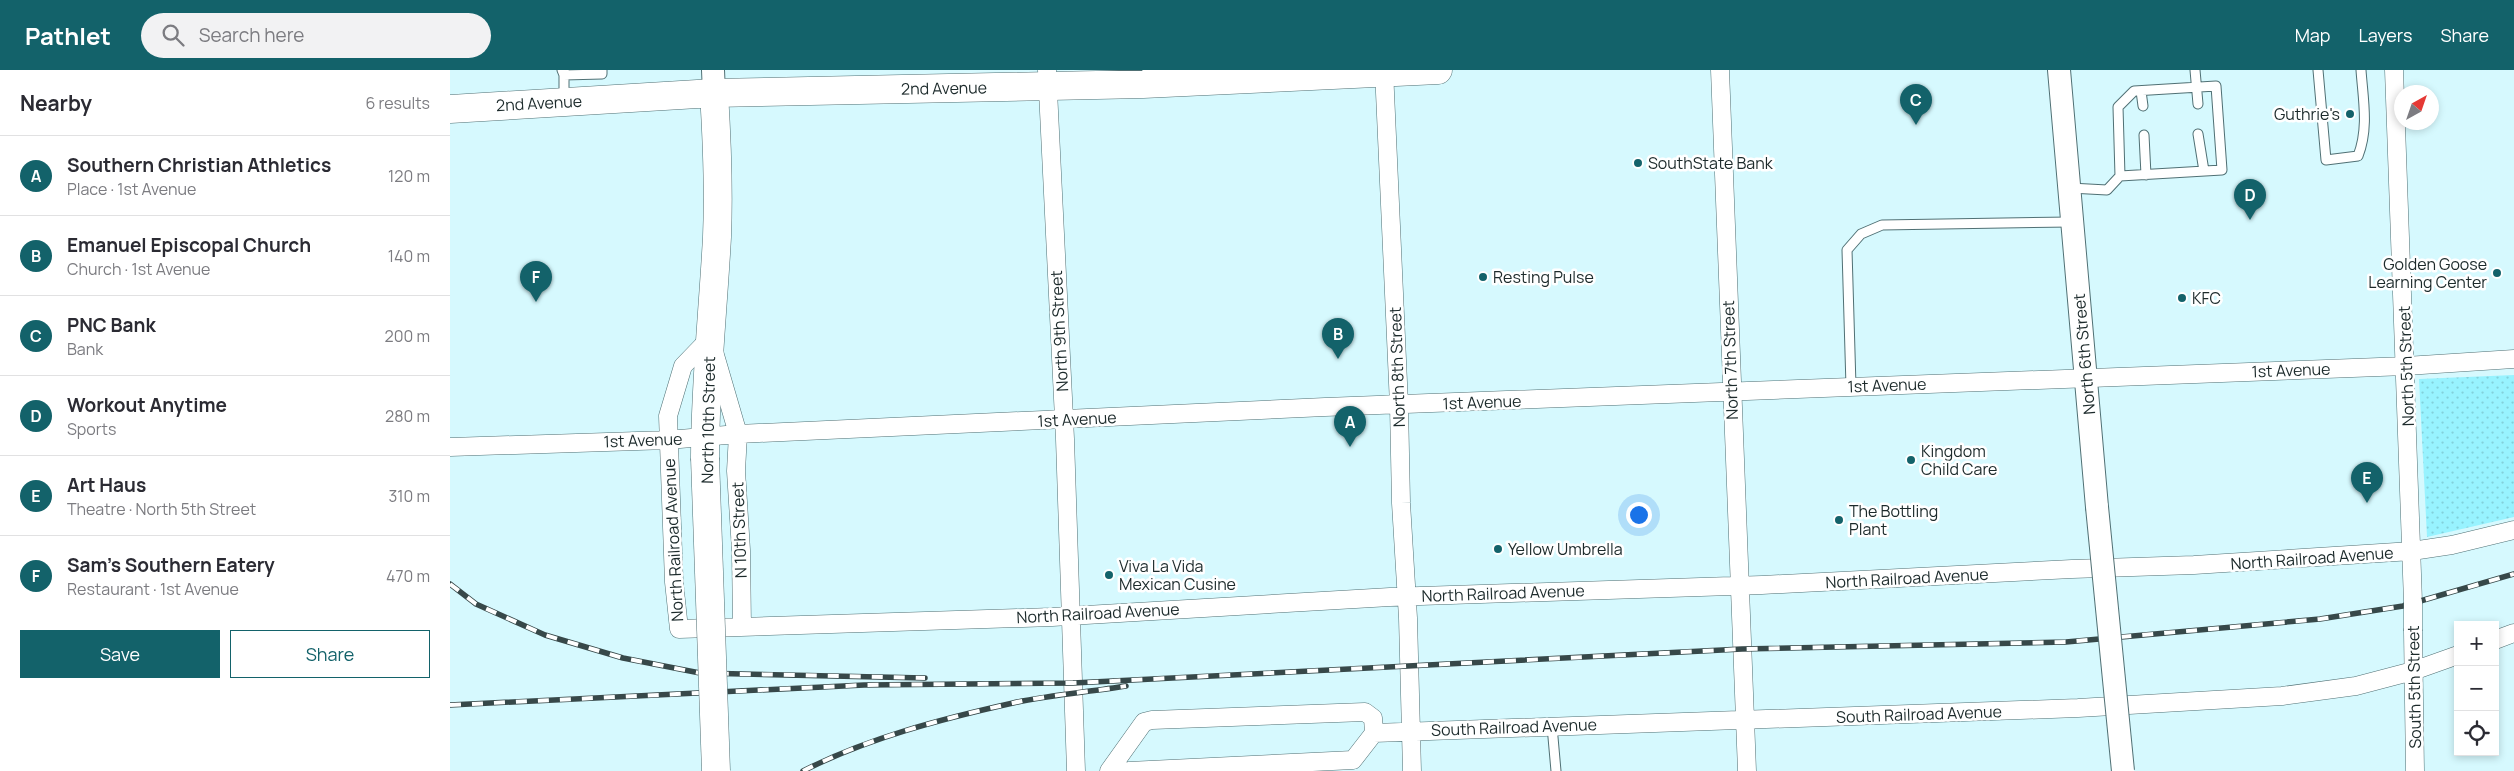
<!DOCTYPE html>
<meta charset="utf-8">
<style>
body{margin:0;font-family:Manrope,sans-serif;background:#f2f2f3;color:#2b2b33}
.controls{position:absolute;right:15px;bottom:15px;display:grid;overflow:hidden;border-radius:0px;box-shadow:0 2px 8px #0003}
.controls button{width:45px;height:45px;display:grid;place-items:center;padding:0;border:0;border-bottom:1px solid #e1e1e2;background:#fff;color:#2b2b33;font:25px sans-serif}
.compass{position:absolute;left:1944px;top:15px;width:45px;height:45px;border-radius:50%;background:#fff;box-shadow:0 2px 8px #0003;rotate:40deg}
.you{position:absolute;left:1188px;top:444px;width:18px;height:18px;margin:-12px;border:4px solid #fff;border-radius:50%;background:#1a73e8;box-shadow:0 0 0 8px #1a73e833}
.badge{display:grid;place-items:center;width:32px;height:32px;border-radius:50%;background:#13626a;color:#fff;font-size:16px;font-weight:700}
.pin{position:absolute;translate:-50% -41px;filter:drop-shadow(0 1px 2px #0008)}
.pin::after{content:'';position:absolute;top:26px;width:18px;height:15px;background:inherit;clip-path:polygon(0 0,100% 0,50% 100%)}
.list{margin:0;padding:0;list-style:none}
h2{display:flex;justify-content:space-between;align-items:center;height:65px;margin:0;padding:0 20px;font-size:21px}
h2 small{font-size:16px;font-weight:400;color:#7c7c81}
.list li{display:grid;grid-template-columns:32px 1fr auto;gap:15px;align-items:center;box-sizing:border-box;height:80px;padding:0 20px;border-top:1px solid #e1e1e2}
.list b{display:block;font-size:19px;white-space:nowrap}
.list p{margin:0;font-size:16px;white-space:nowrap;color:#7c7c81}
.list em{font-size:16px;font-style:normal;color:#7c7c81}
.actions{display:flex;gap:10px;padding:15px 20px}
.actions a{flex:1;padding:11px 0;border:1px solid #13626a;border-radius:0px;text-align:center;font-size:18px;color:#13626a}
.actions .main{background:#13626a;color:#fff}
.icon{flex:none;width:28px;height:28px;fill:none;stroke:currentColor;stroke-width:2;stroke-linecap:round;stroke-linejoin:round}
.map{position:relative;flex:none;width:2064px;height:701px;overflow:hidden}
header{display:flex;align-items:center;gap:30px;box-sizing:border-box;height:70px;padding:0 25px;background:#13626a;color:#fff}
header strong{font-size:24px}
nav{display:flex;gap:28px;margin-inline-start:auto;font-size:18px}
.search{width:350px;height:45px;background:#f2f2f3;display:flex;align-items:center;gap:12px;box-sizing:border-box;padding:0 18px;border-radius:28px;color:#7c7c81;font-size:19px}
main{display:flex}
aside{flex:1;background:#fff}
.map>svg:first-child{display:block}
.park{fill:url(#park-dots)}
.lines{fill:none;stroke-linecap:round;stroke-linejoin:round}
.service-casing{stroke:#507074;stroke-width:11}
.minor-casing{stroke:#507074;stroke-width:19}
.tertiary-casing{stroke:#507074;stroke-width:24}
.primary-casing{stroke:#507074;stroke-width:29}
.service{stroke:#fff;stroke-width:9}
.minor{stroke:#fff;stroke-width:18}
.tertiary{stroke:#fff;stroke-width:22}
.primary{stroke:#fff;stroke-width:28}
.rail-casing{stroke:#374849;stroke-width:5.5}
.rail{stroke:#fff;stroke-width:4;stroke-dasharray:11;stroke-linecap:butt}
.minor-bridge-casing{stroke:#507074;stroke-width:19;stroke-linecap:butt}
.tertiary-bridge-casing{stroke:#507074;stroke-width:24;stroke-linecap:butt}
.primary-bridge-casing{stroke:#507074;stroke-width:29;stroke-linecap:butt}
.minor-bridge{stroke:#fff;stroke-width:18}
.tertiary-bridge{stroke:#fff;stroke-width:22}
.primary-bridge{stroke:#fff;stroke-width:28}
.poi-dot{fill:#13626a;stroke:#fff;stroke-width:2}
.labels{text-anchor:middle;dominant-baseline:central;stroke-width:5;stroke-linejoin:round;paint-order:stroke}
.street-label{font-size:16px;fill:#1c2a2b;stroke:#fff}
.poi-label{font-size:16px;fill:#1c2a2b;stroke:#fff;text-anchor:start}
</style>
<header>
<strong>Pathlet</strong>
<div class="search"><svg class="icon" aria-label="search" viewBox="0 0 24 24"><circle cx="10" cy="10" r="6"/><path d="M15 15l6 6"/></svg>Search here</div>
<nav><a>Map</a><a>Layers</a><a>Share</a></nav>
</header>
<main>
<aside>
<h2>Nearby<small>6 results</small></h2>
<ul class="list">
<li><span class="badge">A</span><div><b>Southern Christian Athletics</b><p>Place · 1st Avenue</p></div><em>120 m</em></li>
<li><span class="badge">B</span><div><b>Emanuel Episcopal Church</b><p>Church · 1st Avenue</p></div><em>140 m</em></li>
<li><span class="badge">C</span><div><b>PNC Bank</b><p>Bank</p></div><em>200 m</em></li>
<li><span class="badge">D</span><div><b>Workout Anytime</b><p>Sports</p></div><em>280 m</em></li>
<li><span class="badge">E</span><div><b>Art Haus</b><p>Theatre · North 5th Street</p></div><em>310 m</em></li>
<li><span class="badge">F</span><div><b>Sam's Southern Eatery</b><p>Restaurant · 1st Avenue</p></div><em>470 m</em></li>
</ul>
<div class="actions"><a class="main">Save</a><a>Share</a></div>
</aside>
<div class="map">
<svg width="2064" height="701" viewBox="0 0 2064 701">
<defs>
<pattern id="park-dots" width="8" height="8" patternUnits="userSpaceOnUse" patternTransform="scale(1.25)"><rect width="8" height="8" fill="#98f3ff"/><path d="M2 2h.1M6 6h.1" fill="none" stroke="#82d0db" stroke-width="1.8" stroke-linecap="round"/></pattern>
</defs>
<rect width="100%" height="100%" fill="#d6f9fe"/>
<path class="park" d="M 2064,305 L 2064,447 L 1977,467 L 1969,309 Z"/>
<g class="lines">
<defs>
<path id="service" d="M 112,0 L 114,5 L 152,4 L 152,0
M 114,0 L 114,29
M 1745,0 L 1748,34
M 1868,0 L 1876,90 L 1908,86 C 1919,58 1913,29 1911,0
M 1691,21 L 1693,36
M 1748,64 L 1754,101
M 1694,65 L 1696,105
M 1620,118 L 1657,120 L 1670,106 L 1772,100 L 1766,16 L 1684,21 L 1668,37 L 1670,106
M 1401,316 L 1397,180 L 1411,164 L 1432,155 L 1621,152
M 1102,656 L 1106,701"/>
<path id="minor" d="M 597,0 L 615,369 L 626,701
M 934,0 L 949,335 L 951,433 L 958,548 L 962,701
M 1270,0 L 1297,701
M 1944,0 L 1963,532
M 0,377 L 218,370 L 288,364 L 875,337 L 1956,296 L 2064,289
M 292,557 L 291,480 L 286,401 L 288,364 L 260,268 L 233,296 L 218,346 L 224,512 L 229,559 L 602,547 L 940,527 L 1312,515 L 1622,499 L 1744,495 L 1962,481 L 2002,475 L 2064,460
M 1963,561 L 1965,701
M 2045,570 L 2064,563
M 924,663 L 1628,638 L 1832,626 L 1906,616 L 1963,601 L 2008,585
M 659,701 L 694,652 L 702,650 L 915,642 L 923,648 L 924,663 L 903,690 L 679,701"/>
<path id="tertiary" d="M 263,0 L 264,23
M 1609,0 L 1647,437"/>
<path id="primary" d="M 0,39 L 264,23 L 693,14 L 988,0
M 255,388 C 255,314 263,241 267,167 C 269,119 267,71 264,23"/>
</defs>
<use href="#service" class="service-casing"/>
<use href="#minor" class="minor-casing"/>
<use href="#tertiary" class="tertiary-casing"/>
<use href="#primary" class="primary-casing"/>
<use href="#service" class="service"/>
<use href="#minor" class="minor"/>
<use href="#tertiary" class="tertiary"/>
<use href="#primary" class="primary"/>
<defs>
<path id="rail" d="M 0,514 L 26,534 L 95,565 L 173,588 L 250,603 L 475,608
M 0,635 L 414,615 L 623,613 L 1292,579 L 1616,572 L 1870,549 L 1953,536 L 2064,504
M 353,701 C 418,668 491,649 563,633 C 598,625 639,622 676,616"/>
</defs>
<use href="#rail" class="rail-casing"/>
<use href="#rail" class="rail"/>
<defs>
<path id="minor-bridge" d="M 1963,532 L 1963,561"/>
<path id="tertiary-bridge" d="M 1647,437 L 1673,701"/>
<path id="primary-bridge" d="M 255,388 L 266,701"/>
</defs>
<use href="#minor-bridge" class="minor-bridge-casing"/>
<use href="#tertiary-bridge" class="tertiary-bridge-casing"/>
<use href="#primary-bridge" class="primary-bridge-casing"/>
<use href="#minor-bridge" class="minor-bridge"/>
<use href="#tertiary-bridge" class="tertiary-bridge"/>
<use href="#primary-bridge" class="primary-bridge"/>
</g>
<g class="poi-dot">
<circle cx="1900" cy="44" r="5"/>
<circle cx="1188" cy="93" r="5"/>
<circle cx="2047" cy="203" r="5"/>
<circle cx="1033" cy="207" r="5"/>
<circle cx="1732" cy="228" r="5"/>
<circle cx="1461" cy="390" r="5"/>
<circle cx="1389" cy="450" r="5"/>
<circle cx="1048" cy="479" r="5"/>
<circle cx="659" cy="505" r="5"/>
</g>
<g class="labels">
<g class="street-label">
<text transform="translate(494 18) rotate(-1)">2nd Avenue</text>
<text transform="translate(89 33) rotate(-3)">2nd Avenue</text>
<text transform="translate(609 261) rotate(-93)">North 9th Street</text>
<text transform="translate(1634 284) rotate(-95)">North 6th Street</text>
<text transform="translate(1280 290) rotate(-92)">North 7th Street</text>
<text transform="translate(1956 296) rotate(-92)">North 5th Street</text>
<text transform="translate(947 297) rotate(-92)">North 8th Street</text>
<text transform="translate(1841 300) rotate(-2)">1st Avenue</text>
<text transform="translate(1437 315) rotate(-2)">1st Avenue</text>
<text transform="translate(1032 332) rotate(-2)">1st Avenue</text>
<text transform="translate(627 349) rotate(-3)">1st Avenue</text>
<text transform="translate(258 350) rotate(-89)">North 10th Street</text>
<text transform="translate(193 370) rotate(-2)">1st Avenue</text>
<text transform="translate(289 460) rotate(-92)">N 10th Street</text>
<text transform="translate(223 470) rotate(-93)">North Railroad Avenue</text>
<text transform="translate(1862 488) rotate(-4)">North Railroad Avenue</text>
<text transform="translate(1457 508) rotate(-3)">North Railroad Avenue</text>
<text transform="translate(1053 523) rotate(-2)">North Railroad Avenue</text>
<text transform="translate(648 543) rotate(-3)">North Railroad Avenue</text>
<text transform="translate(1964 617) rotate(-91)">South 5th Street</text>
<text transform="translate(1469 644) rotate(-2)">South Railroad Avenue</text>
<text transform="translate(1064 657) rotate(-2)">South Railroad Avenue</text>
</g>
<g class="poi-label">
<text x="1890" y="44" text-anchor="end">Guthrie's</text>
<text x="1198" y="93">SouthState Bank</text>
<text x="2037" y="194" text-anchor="end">Golden Goose<tspan x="2037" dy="18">Learning Center</tspan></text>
<text x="1043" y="207">Resting Pulse</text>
<text x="1742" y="228">KFC</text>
<text x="1471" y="381">Kingdom<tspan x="1471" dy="18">Child Care</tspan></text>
<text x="1399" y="441">The Bottling<tspan x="1399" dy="18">Plant</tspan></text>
<text x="1058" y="479">Yellow Umbrella</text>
<text x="669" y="496">Viva La Vida<tspan x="669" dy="18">Mexican Cusine</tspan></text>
</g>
</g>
</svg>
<div class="controls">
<button>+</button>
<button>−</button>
<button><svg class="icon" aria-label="locate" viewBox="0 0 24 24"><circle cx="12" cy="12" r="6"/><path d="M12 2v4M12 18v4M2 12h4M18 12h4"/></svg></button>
</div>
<svg class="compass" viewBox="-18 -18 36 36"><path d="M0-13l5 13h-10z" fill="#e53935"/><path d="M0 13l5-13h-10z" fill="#7c7c81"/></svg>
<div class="you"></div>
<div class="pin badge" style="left:900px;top:377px">A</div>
<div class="pin badge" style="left:888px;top:289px">B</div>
<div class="pin badge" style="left:1466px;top:55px">C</div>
<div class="pin badge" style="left:1800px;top:150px">D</div>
<div class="pin badge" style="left:1917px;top:433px">E</div>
<div class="pin badge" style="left:86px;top:232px">F</div>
</div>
</main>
